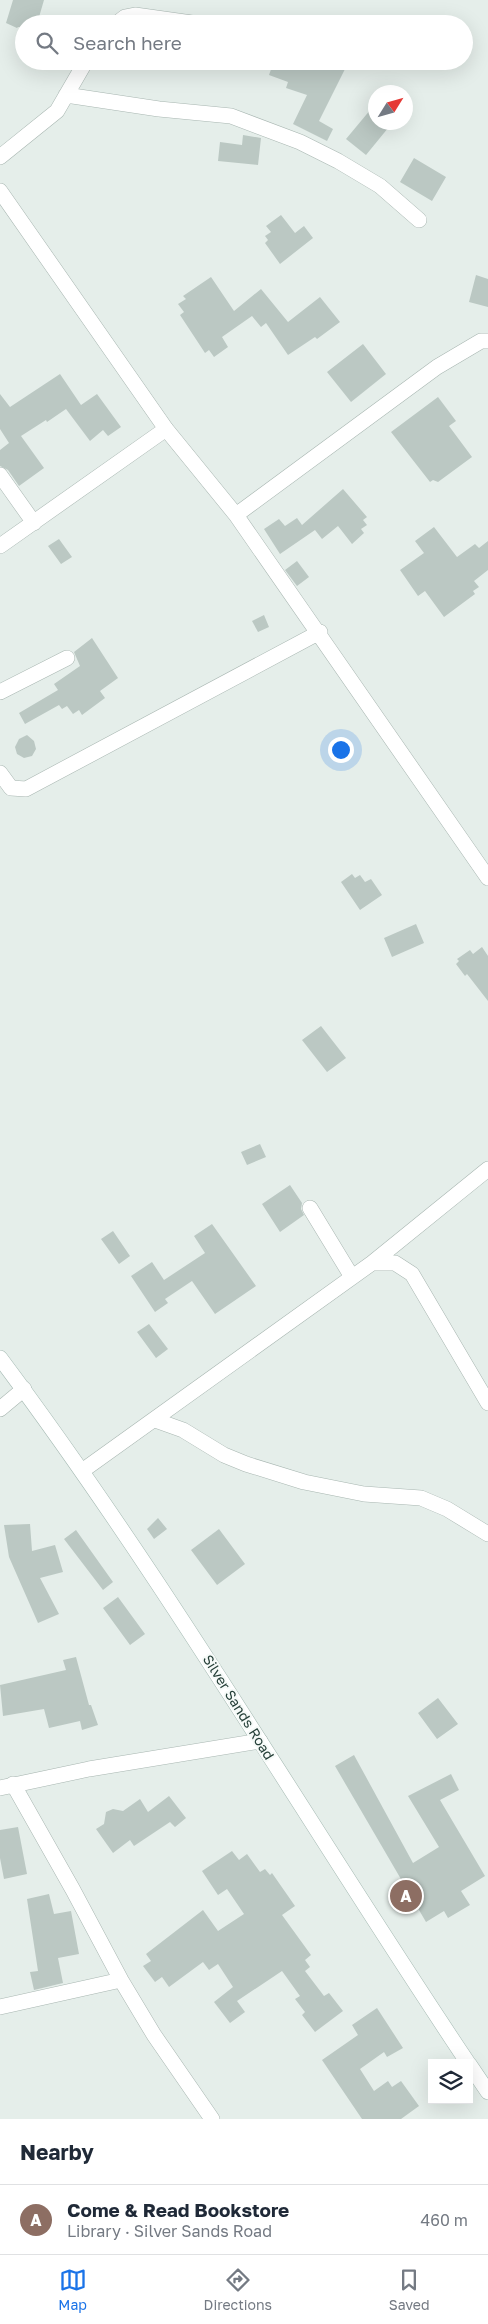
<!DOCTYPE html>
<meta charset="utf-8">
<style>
body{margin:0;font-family:"Golos Text",sans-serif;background:#f2f2f3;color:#1f2937}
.controls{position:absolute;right:15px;bottom:15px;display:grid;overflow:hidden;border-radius:0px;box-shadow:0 5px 20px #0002}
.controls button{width:45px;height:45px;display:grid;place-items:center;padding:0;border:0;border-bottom:1px solid #e0e1e3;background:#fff;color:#1f2937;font:25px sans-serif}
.compass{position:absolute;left:368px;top:85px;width:45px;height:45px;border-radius:50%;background:#fff;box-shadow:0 5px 20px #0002;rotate:53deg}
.you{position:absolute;left:340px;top:749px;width:18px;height:18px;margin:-12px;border:4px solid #fff;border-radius:50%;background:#1a73e8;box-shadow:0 0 0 8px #1a73e833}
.badge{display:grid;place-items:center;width:32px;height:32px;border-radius:50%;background:#1a73e8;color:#fff;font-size:16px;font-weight:700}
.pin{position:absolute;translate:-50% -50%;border:2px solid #fff;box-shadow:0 1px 5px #0006}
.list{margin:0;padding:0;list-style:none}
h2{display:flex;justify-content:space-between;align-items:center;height:65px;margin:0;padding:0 20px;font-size:21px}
h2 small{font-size:16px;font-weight:400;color:#747a83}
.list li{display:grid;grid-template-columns:32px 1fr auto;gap:15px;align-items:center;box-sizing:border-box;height:70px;padding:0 20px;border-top:1px solid #e0e1e3}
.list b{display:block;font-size:19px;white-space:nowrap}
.list p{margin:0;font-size:16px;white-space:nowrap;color:#747a83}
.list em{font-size:16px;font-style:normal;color:#747a83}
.icon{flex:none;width:28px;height:28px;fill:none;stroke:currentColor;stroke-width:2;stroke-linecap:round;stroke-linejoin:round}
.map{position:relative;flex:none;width:488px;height:2119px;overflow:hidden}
.search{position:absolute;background:#fff;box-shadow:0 5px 20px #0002;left:15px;right:15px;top:15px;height:55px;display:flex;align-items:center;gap:12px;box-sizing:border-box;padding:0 18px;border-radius:28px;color:#747a83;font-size:19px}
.sheet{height:135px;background:#fff}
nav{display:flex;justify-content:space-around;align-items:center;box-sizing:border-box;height:70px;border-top:1px solid #e0e1e3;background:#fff;font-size:14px;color:#747a83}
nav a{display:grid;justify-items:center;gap:2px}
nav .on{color:#1a73e8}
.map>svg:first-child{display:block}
.building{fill:#bbc8c3}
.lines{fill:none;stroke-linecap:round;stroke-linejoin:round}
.street-casing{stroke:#a8b6b1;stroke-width:16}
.secondary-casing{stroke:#a4b9b2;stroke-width:16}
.street{stroke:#fff;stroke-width:15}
.secondary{stroke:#fff;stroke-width:15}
.labels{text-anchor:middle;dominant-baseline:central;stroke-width:4;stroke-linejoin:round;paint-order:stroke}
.street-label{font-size:14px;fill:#253f38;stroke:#f6faf8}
</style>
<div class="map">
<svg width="488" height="2119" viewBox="0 0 488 2119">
<rect width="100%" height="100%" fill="#e5eeea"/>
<path class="building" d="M 13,0 L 44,0 L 37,24 L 24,24 L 24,28 L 18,27 L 17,28 L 6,23 Z
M 274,61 L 349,61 L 319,121 L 333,129 L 327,141 L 293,124 L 307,95 L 286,88 L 288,82 L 269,75 Z
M 376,103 L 376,122 L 393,122 L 366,155 L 346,139 Z
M 243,135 L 261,138 L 258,165 L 218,161 L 220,142 L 242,145 Z
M 414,158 L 446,177 L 432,201 L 400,182 Z
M 281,215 L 295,233 L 304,226 L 313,238 L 280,264 L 265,243 L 268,240 L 265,236 L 271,232 L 266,226 Z
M 476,275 L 488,279 L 488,307 L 469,302 Z
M 211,277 L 234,311 L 261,289 L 288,322 L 320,297 L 340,322 L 317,339 L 315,337 L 288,355 L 266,323 L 261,327 L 252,316 L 222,337 L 228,347 L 214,357 L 209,350 L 205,353 L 180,315 L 184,312 L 178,304 L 186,299 L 183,296 Z
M 363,344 L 386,374 L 351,402 L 327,372 Z
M 60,374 L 81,405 L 97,394 L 121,427 L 108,436 L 103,430 L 90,441 L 66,409 L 47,422 L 46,420 L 21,436 L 44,468 L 19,486 L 8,470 L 0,466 L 0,450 L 9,443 L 0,429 L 0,394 L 10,407 Z
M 438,397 L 456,421 L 449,426 L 472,457 L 438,482 L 433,480 L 430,482 L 391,432 Z
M 343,489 L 367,517 L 363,520 L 367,525 L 361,529 L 364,533 L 352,544 L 338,526 L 322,539 L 315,530 L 280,554 L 264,529 L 279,519 L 285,526 L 297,518 L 302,525 Z
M 434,527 L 457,557 L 475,544 L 479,548 L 488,541 L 488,570 L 474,581 L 479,587 L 473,591 L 475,594 L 444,617 L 425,591 L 418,596 L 400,570 L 424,553 L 415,541 Z
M 59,539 L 72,557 L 61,564 L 48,546 Z
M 297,561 L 309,577 L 297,586 L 285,570 Z
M 264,615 L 269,627 L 258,632 L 252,621 Z
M 92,638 L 118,678 L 100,691 L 105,698 L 82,715 L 79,710 L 73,714 L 67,706 L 62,709 L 59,705 L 25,724 L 19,713 L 58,690 L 54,684 L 80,666 L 74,652 Z
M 27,735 L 34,741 L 36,749 L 32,756 L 24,758 L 17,754 L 15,747 L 19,739 Z
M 352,874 L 355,878 L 360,875 L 365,882 L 371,879 L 382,895 L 360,910 L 341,882 Z
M 416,924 L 424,943 L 392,957 L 384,938 Z
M 482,947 L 488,956 L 488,1001 L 467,974 L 465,976 L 456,964 L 459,961 L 457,959 L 470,950 L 473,954 Z
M 321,1026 L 346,1058 L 327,1072 L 302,1040 Z
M 260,1144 L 266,1157 L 247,1165 L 241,1152 Z
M 290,1185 L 302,1203 L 301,1209 L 304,1215 L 280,1232 L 262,1204 Z
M 212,1224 L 256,1286 L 215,1314 L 192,1281 L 165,1299 L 168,1303 L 155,1312 L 131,1276 L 152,1262 L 164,1280 L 205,1253 L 194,1236 Z
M 113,1231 L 130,1256 L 119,1264 L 101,1239 Z
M 149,1324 L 168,1349 L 156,1358 L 137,1332 Z
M 158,1518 L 167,1529 L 154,1539 L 147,1529 Z
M 30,1524 L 32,1551 L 55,1545 L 63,1572 L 40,1578 L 59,1614 L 38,1623 L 9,1557 L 4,1525 Z
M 219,1529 L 245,1564 L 217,1585 L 191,1550 Z
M 76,1530 L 113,1582 L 103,1590 L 64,1539 Z
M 118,1597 L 145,1634 L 130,1645 L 103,1608 Z
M 76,1657 L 89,1705 L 91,1705 L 98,1725 L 82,1730 L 80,1721 L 49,1728 L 44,1709 L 3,1716 L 0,1685 L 66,1670 L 63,1660 Z
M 438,1698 L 458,1724 L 437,1739 L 418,1713 Z
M 354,1755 L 413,1863 L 439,1847 L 408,1796 L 451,1774 L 459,1790 L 440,1800 L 485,1876 L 461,1891 L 470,1905 L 448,1918 L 444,1911 L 426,1922 L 335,1766 Z
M 169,1796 L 186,1818 L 175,1827 L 170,1822 L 134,1846 L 130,1840 L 113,1853 L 96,1829 L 104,1824 L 106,1812 L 113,1809 L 123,1811 L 140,1799 L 148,1812 Z
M 18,1827 L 27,1874 L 4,1879 L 0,1858 L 0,1830 Z
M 232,1851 L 239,1860 L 247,1854 L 260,1872 L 265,1869 L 270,1875 L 272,1873 L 295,1906 L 282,1915 L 311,1955 L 305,1960 L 310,1967 L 305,1971 L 324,1996 L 329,1993 L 343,2011 L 315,2032 L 302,2015 L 305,2012 L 295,1999 L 300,1996 L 282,1971 L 237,2001 L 245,2012 L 230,2023 L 214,2002 L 233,1987 L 218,1964 L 209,1970 L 203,1962 L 169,1987 L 162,1977 L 155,1982 L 143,1966 L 151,1961 L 146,1954 L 203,1910 L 218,1931 L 244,1914 L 227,1889 L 218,1895 L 202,1871 Z
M 49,1894 L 54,1914 L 71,1911 L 79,1954 L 58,1958 L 63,1983 L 34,1990 L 30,1972 L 38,1971 L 27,1899 Z
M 377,2008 L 403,2048 L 387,2057 L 384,2052 L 360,2069 L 374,2091 L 388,2081 L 392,2087 L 401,2081 L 419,2106 L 401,2119 L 362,2119 L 322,2060 L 358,2035 L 352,2025 Z"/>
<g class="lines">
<defs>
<path id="street" d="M 116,24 L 125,17 L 135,15 L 199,24
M 66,95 L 159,109 L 231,116 L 300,142 L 338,161 L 380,186 L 419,220
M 0,157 L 57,111 L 86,61
M 0,191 L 166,429 L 236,515 L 488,878
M 0,475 L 34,523
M 236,515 L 437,367 L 481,341 L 488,341
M 0,546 L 166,429
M 0,692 L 67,658
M 0,773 L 11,788 L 26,789 L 320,632
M 310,1208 L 352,1277
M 372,1263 L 395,1263 L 412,1274 L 488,1403
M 0,1409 L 24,1389
M 155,1420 L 183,1430 L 224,1455 L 246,1464 L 304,1482 L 364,1494 L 421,1498 L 447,1509 L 488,1534
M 82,1471 L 372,1263 L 488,1169
M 13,1784 L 73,1890 L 121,1980 L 154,2035 L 212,2119
M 0,1788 L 89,1769 L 260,1741
M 0,2007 L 121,1980"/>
<path id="secondary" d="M 0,1358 C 169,1584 311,1829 468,2063
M 469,2064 L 488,2092"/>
</defs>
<use href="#street" class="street-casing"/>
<use href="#secondary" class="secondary-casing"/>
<use href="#street" class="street"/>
<use href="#secondary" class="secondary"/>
</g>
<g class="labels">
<g class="street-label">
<text transform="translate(239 1707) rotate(58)">Silver Sands Road</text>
</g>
</g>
</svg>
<div class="controls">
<button><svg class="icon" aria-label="layers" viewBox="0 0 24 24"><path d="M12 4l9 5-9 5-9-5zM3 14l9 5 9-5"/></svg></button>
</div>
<svg class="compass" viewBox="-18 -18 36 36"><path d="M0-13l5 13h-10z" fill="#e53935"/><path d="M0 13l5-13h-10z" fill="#747a83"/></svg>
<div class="you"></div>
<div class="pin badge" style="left:406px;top:1896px;background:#8d6e63">A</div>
<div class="search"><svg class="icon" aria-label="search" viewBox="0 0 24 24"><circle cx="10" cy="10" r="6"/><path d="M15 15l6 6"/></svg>Search here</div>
</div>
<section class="sheet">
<h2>Nearby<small></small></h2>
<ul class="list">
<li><span class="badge" style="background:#8d6e63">A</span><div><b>Come &amp; Read Bookstore</b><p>Library · Silver Sands Road</p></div><em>460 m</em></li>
</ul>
</section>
<nav>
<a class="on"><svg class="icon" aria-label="map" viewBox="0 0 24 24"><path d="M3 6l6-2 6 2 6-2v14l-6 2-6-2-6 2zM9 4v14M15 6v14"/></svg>Map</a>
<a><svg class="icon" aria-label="directions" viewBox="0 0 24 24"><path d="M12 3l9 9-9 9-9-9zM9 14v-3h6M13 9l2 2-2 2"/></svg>Directions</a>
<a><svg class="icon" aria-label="saved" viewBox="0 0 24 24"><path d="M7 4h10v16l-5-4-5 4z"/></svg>Saved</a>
</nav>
